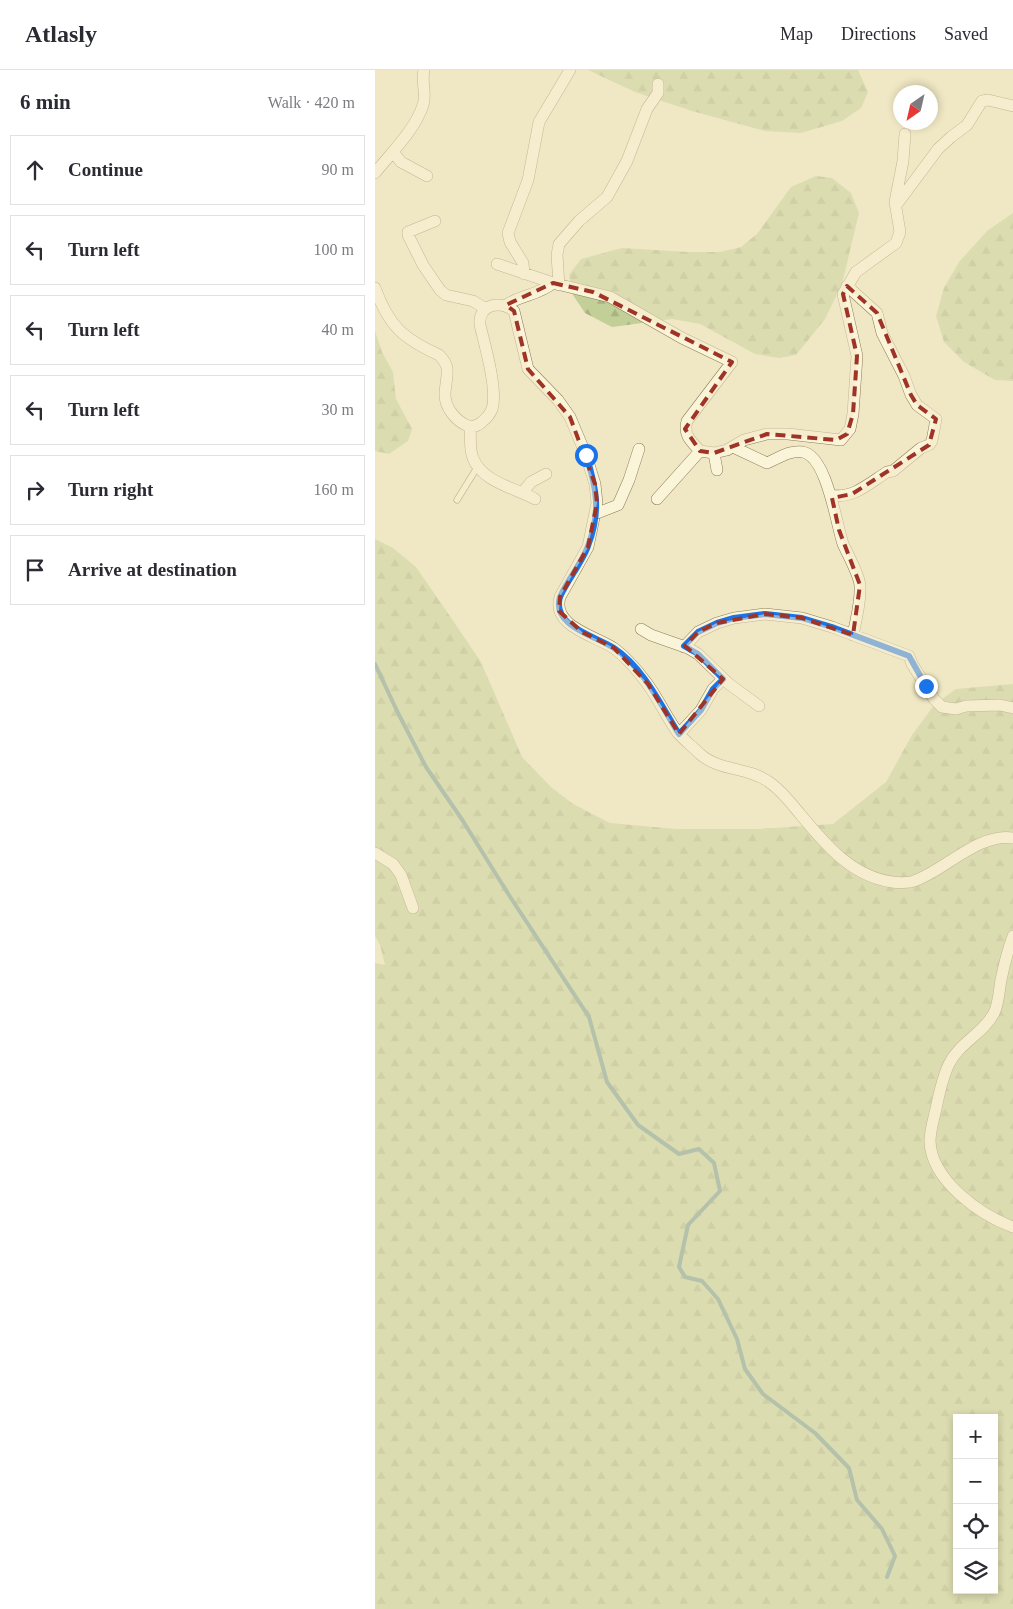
<!DOCTYPE html>
<meta charset="utf-8">
<style>
body{margin:0;font-family:"Times New Roman",serif;background:#f2f2f3;color:#2b2b33}
.controls{position:absolute;right:15px;bottom:15px;display:grid;overflow:hidden;border-radius:0px;box-shadow:0 2px 8px #0003}
.controls button{width:45px;height:45px;display:grid;place-items:center;padding:0;border:0;border-bottom:1px solid #e1e1e2;background:#fff;color:#2b2b33;font:25px sans-serif}
.compass{position:absolute;left:518px;top:15px;width:45px;height:45px;border-radius:50%;background:#fff;box-shadow:0 2px 8px #0003;rotate:214deg}
.stop{position:absolute;width:15px;height:15px;margin:-11px;border:4px solid #1a73e8;border-radius:50%;background:#fff}
.stop.end{background:#1a73e8;border-color:#fff;box-shadow:0 1px 5px #0008}
.list{margin:0;padding:0;list-style:none}
h2{display:flex;justify-content:space-between;align-items:center;height:65px;margin:0;padding:0 20px;font-size:21px}
h2 small{font-size:16px;font-weight:400;color:#7c7c81}
.list li{display:grid;grid-template-columns:32px 1fr auto;gap:15px;align-items:center;box-sizing:border-box;height:70px;margin:0 10px 10px;padding:0 10px;border:1px solid #e1e1e2;border-radius:0px}
.list b{display:block;font-size:19px;white-space:nowrap}
.list em{font-size:16px;font-style:normal;color:#7c7c81}
.icon{flex:none;width:28px;height:28px;fill:none;stroke:currentColor;stroke-width:2;stroke-linecap:round;stroke-linejoin:round}
.map{position:relative;flex:none;width:638px;height:1539px;overflow:hidden}
header{display:flex;align-items:center;gap:30px;box-sizing:border-box;height:70px;padding:0 25px;background:#fff;border-bottom:1px solid #e1e1e2}
header strong{font-size:24px}
nav{display:flex;gap:28px;margin-inline-start:auto;font-size:18px}
main{display:flex}
aside{flex:1;background:#fff}
.map>svg:first-child{display:block}
.forest{fill:url(#forest-firs);fill-rule:evenodd}
.lines{fill:none;stroke-linecap:round;stroke-linejoin:round}
.stream{stroke:#6c928d;stroke-width:4}
.service-casing{stroke:#8c7a59;stroke-width:7}
.minor-casing{stroke:#8c7a59;stroke-width:12}
.service{stroke:#faf4d8;stroke-width:5.5}
.minor{stroke:#faf4d8;stroke-width:11}
.route{stroke:#1a73e8;stroke-width:6}
.marked{fill:none;stroke:#9e3326;stroke-width:4;stroke-dasharray:10 6;stroke-linejoin:round}
</style>
<header>
<strong>Atlasly</strong>
<nav><a>Map</a><a>Directions</a><a>Saved</a></nav>
</header>
<main>
<aside>
<h2>6 min<small>Walk · 420 m</small></h2>
<ul class="list">
<li><svg class="icon" aria-label="ahead" viewBox="0 0 24 24"><path d="M12 20V5M6 11l6-6 6 6"/></svg><div><b>Continue</b></div><em>90 m</em></li>
<li><svg class="icon" aria-label="left" viewBox="0 0 24 24"><path d="M17 20v-9H6M10 6l-5 5 5 5"/></svg><div><b>Turn left</b></div><em>100 m</em></li>
<li><svg class="icon" aria-label="left" viewBox="0 0 24 24"><path d="M17 20v-9H6M10 6l-5 5 5 5"/></svg><div><b>Turn left</b></div><em>40 m</em></li>
<li><svg class="icon" aria-label="left" viewBox="0 0 24 24"><path d="M17 20v-9H6M10 6l-5 5 5 5"/></svg><div><b>Turn left</b></div><em>30 m</em></li>
<li><svg class="icon" aria-label="right" viewBox="0 0 24 24"><path d="M7 20v-9h11M14 6l5 5-5 5"/></svg><div><b>Turn right</b></div><em>160 m</em></li>
<li><svg class="icon" aria-label="arrive" viewBox="0 0 24 24"><path d="M6 21V4h12l-3 4 3 4H6"/></svg><div><b>Arrive at destination</b></div></li>
</ul>
</aside>
<div class="map">
<svg width="638" height="1539" viewBox="0 0 638 1539">
<defs>
<pattern id="forest-firs" width="22" height="20" patternUnits="userSpaceOnUse" patternTransform="scale(1.25)"><rect width="22" height="20" fill="#c2cf97"/><path d="M5 1l3.5 6h-7zM16 11l3.5 6h-7z" fill="#a8b282"/></pattern>
</defs>
<rect width="100%" height="100%" fill="#f0e8c4"/>
<path class="forest" d="M 213,0 L 483,0 L 493,22 L 486,38 L 467,51 L 426,63 L 390,61 L 317,41 L 260,22 Z
M 441,106 L 457,108 L 476,123 L 484,143 L 467,214 L 450,249 L 421,285 L 404,288 L 380,284 L 325,254 L 297,249 L 237,257 L 210,243 L 198,225 L 194,205 L 206,189 L 247,178 L 313,182 L 345,182 L 366,177 L 382,164 L 416,117 Z
M 638,143 L 638,311 L 620,310 L 589,292 L 569,272 L 561,246 L 569,218 L 584,192 L 612,161 Z
M 0,261 L 7,282 L 18,302 L 21,329 L 37,359 L 33,371 L 14,384 L 0,381 Z
M 0,469 L 18,478 L 41,497 L 81,555 L 106,592 L 147,687 L 176,717 L 198,734 L 235,753 L 301,759 L 384,759 L 458,754 L 511,712 L 537,665 L 560,634 L 581,619 L 638,614 L 638,1539 L 0,1539 L 0,893 L 10,895 L 5,875 L 0,866 ZM 582,1348 L 619,1348 L 619,1520 L 582,1520 Z"/>
<g class="lines">
<path class="stream" d="M 0,594 L 23,643 L 51,697 L 88,751 L 132,822 L 214,947 L 232,1012 L 263,1055 L 304,1084 L 324,1079 L 339,1093 L 345,1121 L 313,1155 L 304,1197 L 310,1207 L 327,1211 L 343,1229 L 362,1269 L 370,1299 L 388,1324 L 440,1363 L 474,1398 L 482,1430 L 507,1459 L 520,1486 L 512,1507"/>
<defs>
<path id="service" d="M 82,430 L 103,396"/>
<path id="minor" d="M 18,82 L 26,92 L 52,106
M 0,103 C 16,83 40,60 48,35 C 52,24 46,12 49,0
M 522,134 L 563,79 L 576,67 L 592,55 L 607,31 L 613,30 L 638,36
M 60,151 L 33,162 L 33,165 L 48,195 L 65,220 L 71,225 L 98,231 L 111,239
M 122,194 L 178,213 L 235,227 L 307,268 L 357,292 L 312,351 C 308,365 316,371 325,381 L 339,383 L 352,380 L 369,370 L 392,364 L 413,364 L 466,370 L 475,359 L 478,344 L 482,286 L 468,224 L 481,202 L 521,173 L 525,162 L 520,132 L 528,91 L 530,64
M 149,204 L 148,193 L 135,172 L 133,163 L 153,110 L 164,52 L 195,0
M 184,215 L 182,185 L 184,174 L 204,151 L 232,127 L 252,91 L 272,39 L 283,23 L 283,14
M 0,218 C 14,256 27,268 64,285 C 67,288 71,293 72,298 C 73,307 70,316 70,325 C 70,337 80,350 91,355 C 97,358 103,356 108,351 C 112,348 115,344 117,339 C 123,320 110,276 105,255 C 103,234 125,230 139,241 L 153,299 L 183,330 L 195,347 L 211,385 L 220,414 L 222,433 L 213,477 L 185,527 C 176,557 222,566 240,579 C 252,588 262,600 271,612 C 283,628 291,646 303,663 C 309,670 318,677 325,684 C 344,701 373,697 394,712 C 406,720 416,733 425,744 C 450,774 476,806 517,812 C 523,813 534,813 539,811 C 569,801 604,762 638,768
M 131,235 C 146,225 164,225 178,213
M 95,356 C 96,366 94,379 98,388 C 107,412 140,418 160,429
M 358,377 L 392,393 C 404,388 414,380 428,382 C 452,387 461,453 468,474 C 473,485 485,506 485,516 C 486,532 481,549 478,565
M 339,383 L 342,400
M 148,422 L 156,412 L 171,404
M 456,425 C 477,430 496,412 512,402 L 518,401 L 546,378 L 554,375 L 557,371 L 561,349 L 542,335 L 536,325 L 529,306 L 507,263 L 502,243 L 472,216
M 282,429 L 325,381
M 220,444 L 243,435 L 254,410 L 264,379
M 266,559 L 276,565 L 313,578 L 323,584 L 354,614 L 384,636
M 309,577 L 323,562 L 342,553 L 359,548 L 390,544 L 427,548 L 457,557 L 534,586 L 537,594 L 559,629 L 567,637 L 581,639 L 591,636 L 625,635 L 638,638
M 304,664 L 326,640 L 338,619 L 348,609
M 0,783 L 18,794 L 26,805 L 38,838
M 638,866 C 633,880 629,895 626,910 C 624,920 624,933 619,943 C 609,963 584,973 574,994 C 568,1006 565,1020 562,1034 C 560,1045 555,1059 555,1071 C 556,1110 605,1145 638,1157"/>
</defs>
<use href="#service" class="service-casing"/>
<use href="#minor" class="minor-casing"/>
<use href="#service" class="service"/>
<use href="#minor" class="minor"/>
</g>
<g class="lines">
<path class="route" d="M 211,385 C 222,419 226,442 213,476 C 208,491 192,511 185,527 C 176,556 221,566 239,578 C 268,597 286,635 304,664 L 326,640 L 338,619 L 348,609 L 323,584 L 309,576 L 323,562 L 342,553 L 359,548 L 390,544 L 427,548 L 457,557 L 534,586 L 551,616"/>
</g>
<path d="M0 0H638V1539H0ZM 178,213 L 218,222 L 357,292 L 310,359 L 325,381 L 339,383 L 392,364 L 461,370 L 472,364 L 478,344 L 482,286 L 468,224 L 472,216 L 502,243 L 536,325 L 542,335 L 561,349 L 554,375 L 477,424 L 457,428 L 464,460 L 485,515 L 478,565 L 427,548 L 390,544 L 342,553 L 323,562 L 310,576 L 348,609 L 304,664 L 273,614 L 239,578 L 207,562 L 184,541 L 185,527 L 213,477 L 222,433 L 220,414 L 195,347 L 153,299 L 139,241 L 131,235 Z" fill="#f0e8c4" fill-opacity=".55" fill-rule="evenodd"/>
<path class="marked" d="M 178,213 L 218,222 L 357,292 L 310,359 L 325,381 L 339,383 L 392,364 L 461,370 L 472,364 L 478,344 L 482,286 L 468,224 L 472,216 L 502,243 L 536,325 L 542,335 L 561,349 L 554,375 L 477,424 L 457,428 L 464,460 L 485,515 L 478,565 L 427,548 L 390,544 L 342,553 L 323,562 L 310,576 L 348,609 L 304,664 L 273,614 L 239,578 L 207,562 L 184,541 L 185,527 L 213,477 L 222,433 L 220,414 L 195,347 L 153,299 L 139,241 L 131,235 Z"/>
</svg>
<div class="controls">
<button>+</button>
<button>−</button>
<button><svg class="icon" aria-label="locate" viewBox="0 0 24 24"><circle cx="12" cy="12" r="6"/><path d="M12 2v4M12 18v4M2 12h4M18 12h4"/></svg></button>
<button><svg class="icon" aria-label="layers" viewBox="0 0 24 24"><path d="M12 4l9 5-9 5-9-5zM3 14l9 5 9-5"/></svg></button>
</div>
<svg class="compass" viewBox="-18 -18 36 36"><path d="M0-13l5 13h-10z" fill="#e53935"/><path d="M0 13l5-13h-10z" fill="#7c7c81"/></svg>
<div class="stop" style="left:211px;top:385px"></div>
<div class="stop end" style="left:551px;top:616px"></div>
</div>
</main>
